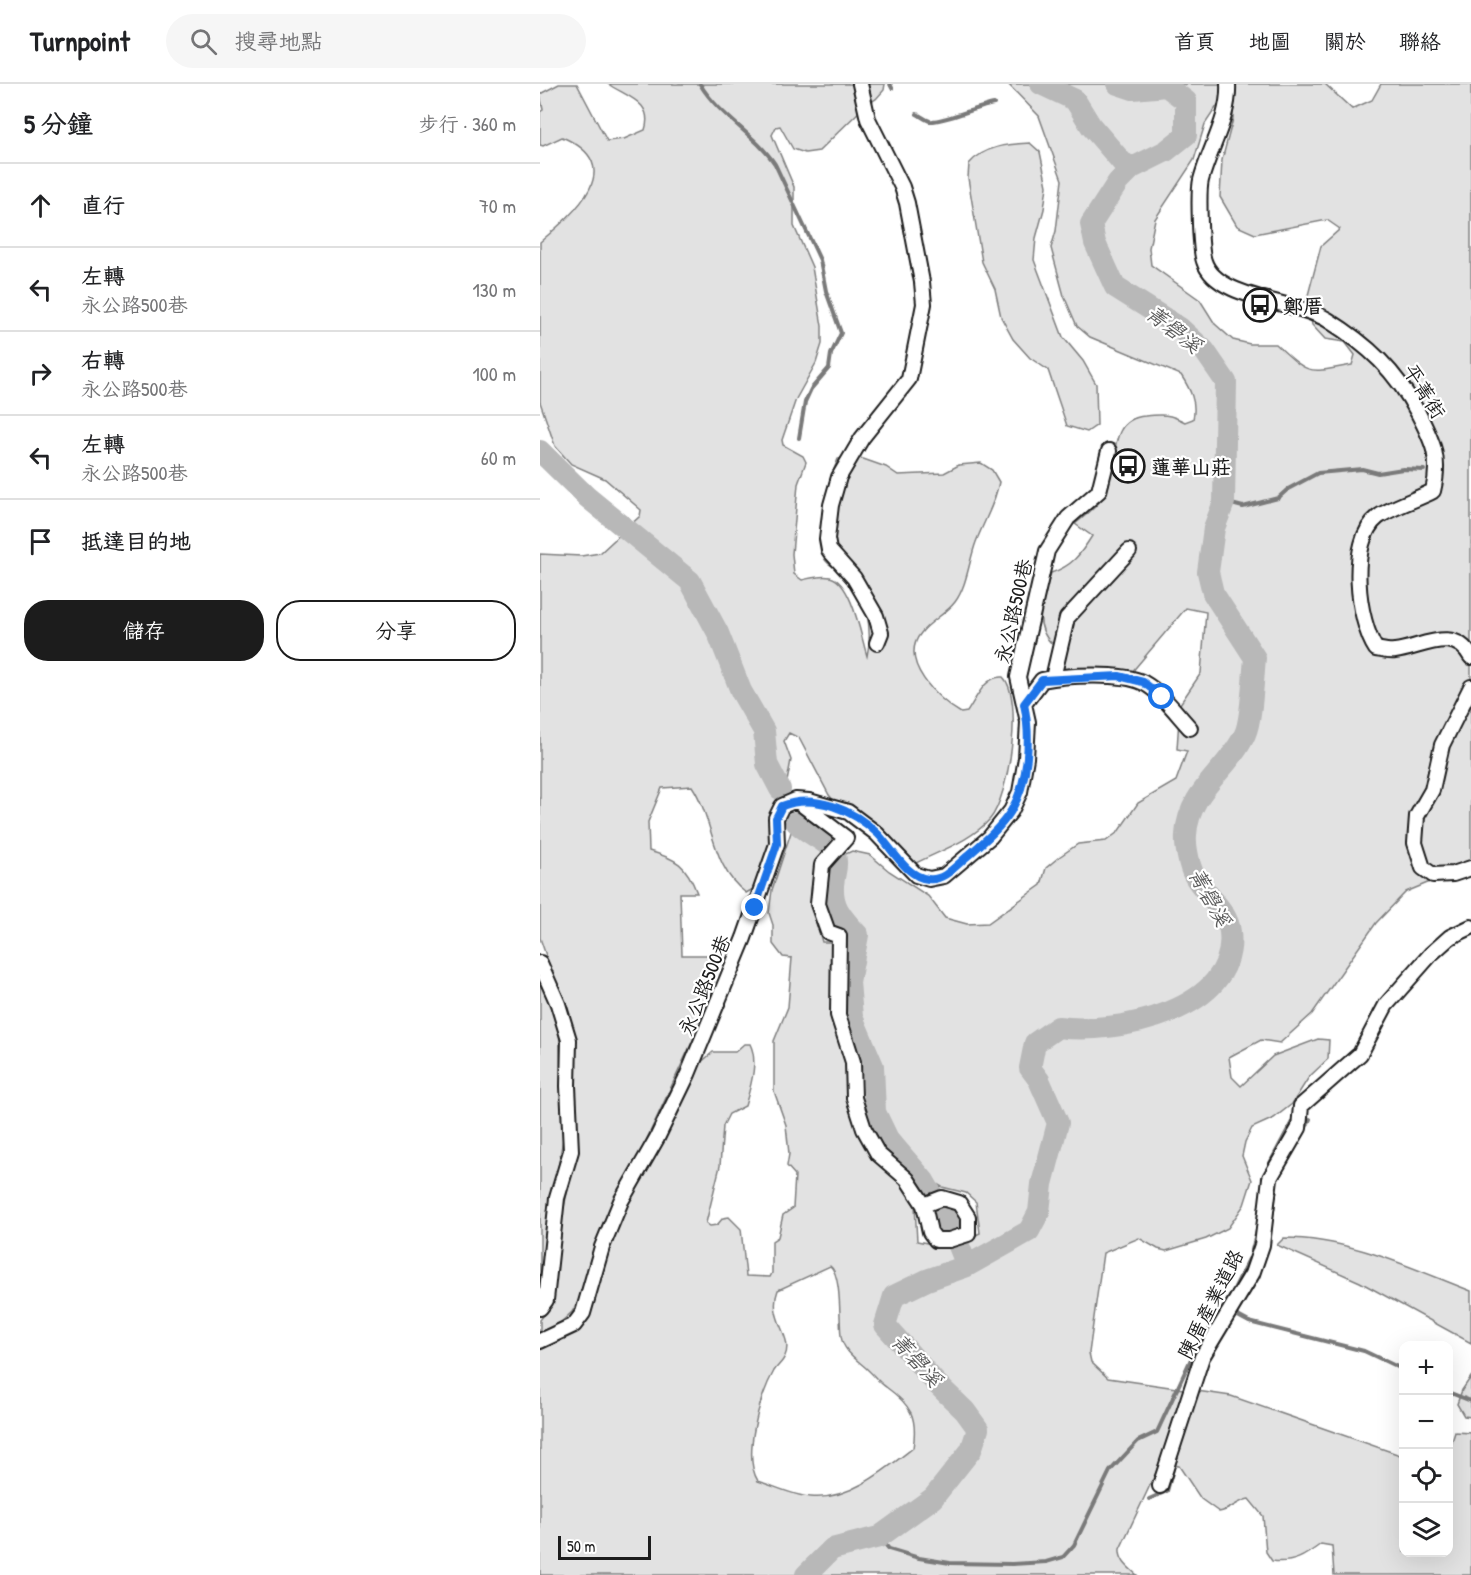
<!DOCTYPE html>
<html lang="zh-TW">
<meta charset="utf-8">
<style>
body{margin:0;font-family:"Patrick Hand","LXGW WenKai TC",sans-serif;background:#f6f6f6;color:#202124}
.controls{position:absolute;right:18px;bottom:18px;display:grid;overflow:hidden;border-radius:12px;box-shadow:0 6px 24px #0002}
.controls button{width:54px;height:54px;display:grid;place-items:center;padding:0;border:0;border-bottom:2px solid #e0e0e0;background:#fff;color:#202124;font:30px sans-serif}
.scale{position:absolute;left:18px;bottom:15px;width:93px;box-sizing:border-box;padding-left:6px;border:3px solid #1c1c1c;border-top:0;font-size:16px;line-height:21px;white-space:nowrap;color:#1c1c1c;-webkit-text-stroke:4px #fff;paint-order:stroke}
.stop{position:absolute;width:18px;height:18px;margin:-14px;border:4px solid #1a73e8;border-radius:50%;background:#fff}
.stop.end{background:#1a73e8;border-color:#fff;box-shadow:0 2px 6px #0008}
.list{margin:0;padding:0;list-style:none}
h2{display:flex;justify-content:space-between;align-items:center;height:78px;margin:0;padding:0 24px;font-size:26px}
h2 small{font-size:20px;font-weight:400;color:#757577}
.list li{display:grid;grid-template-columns:39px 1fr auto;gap:18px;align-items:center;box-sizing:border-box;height:84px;padding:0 24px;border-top:2px solid #e0e0e0}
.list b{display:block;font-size:22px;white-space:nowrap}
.list p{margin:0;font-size:20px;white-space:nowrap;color:#757577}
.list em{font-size:20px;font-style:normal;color:#757577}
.actions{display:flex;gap:12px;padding:18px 24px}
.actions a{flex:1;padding:14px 0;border:2px solid #1c1c1c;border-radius:24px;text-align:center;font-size:21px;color:#1c1c1c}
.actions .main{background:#1c1c1c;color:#fff}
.icon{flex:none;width:33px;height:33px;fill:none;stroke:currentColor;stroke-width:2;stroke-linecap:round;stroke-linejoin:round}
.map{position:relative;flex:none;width:931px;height:1491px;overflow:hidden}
header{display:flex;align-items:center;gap:36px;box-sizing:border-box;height:84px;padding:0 30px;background:#fff;border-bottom:2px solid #e0e0e0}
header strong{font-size:28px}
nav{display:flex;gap:33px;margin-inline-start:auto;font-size:21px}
.search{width:420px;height:54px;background:#f6f6f6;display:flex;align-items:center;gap:15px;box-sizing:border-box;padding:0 21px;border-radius:33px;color:#757577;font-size:22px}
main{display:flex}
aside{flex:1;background:#fff}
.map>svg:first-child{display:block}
.green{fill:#e2e2e2;stroke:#7f7f7f;stroke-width:1.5;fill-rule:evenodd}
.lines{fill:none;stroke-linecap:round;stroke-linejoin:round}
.stream{stroke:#7a7a7a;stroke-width:4}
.river{stroke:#b8b8b8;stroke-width:22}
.minor-casing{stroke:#1c1c1c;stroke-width:18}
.minor{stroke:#fff;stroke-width:14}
.route{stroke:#1a73e8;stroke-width:8}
.labels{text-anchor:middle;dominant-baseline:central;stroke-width:4.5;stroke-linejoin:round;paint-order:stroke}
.poi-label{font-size:20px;font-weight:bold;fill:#1c1c1c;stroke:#fff;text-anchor:start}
.street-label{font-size:20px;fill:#1c1c1c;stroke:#fff}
.water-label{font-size:21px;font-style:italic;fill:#5a5a5a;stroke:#fff}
</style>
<header>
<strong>Turnpoint</strong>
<div class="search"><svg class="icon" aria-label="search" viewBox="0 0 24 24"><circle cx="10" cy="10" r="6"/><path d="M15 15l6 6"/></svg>搜尋地點</div>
<nav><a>首頁</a><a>地圖</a><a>關於</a><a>聯絡</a></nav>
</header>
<main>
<aside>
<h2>5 分鐘<small>步行 · 360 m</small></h2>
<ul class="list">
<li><svg class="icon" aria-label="ahead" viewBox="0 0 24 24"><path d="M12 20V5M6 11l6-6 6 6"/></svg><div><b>直行</b></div><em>70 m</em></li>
<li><svg class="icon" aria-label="left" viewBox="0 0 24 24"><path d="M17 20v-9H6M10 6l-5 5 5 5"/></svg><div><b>左轉</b><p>永公路500巷</p></div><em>130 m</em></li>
<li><svg class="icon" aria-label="right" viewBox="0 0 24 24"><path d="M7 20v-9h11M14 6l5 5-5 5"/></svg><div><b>右轉</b><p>永公路500巷</p></div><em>100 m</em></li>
<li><svg class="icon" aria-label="left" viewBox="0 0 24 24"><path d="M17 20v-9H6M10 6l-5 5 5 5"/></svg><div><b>左轉</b><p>永公路500巷</p></div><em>60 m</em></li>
<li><svg class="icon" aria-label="arrive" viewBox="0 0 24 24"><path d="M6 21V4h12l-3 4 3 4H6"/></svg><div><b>抵達目的地</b></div></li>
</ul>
<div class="actions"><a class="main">儲存</a><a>分享</a></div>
</aside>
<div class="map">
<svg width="931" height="1491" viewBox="0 0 931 1491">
<rect width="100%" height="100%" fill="#fff"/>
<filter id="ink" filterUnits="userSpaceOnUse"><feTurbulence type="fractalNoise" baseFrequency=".0167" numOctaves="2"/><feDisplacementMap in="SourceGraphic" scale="12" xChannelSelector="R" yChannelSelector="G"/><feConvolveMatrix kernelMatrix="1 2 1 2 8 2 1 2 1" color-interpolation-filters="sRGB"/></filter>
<g filter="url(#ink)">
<path class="green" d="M 19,0 L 37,0 L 67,57 L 84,55 L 105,46 C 114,18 87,13 68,0 L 345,0 L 344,6 L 336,15 L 326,21 L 279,67 L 265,69 L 253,65 L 240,42 L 236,43 L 232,51 L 254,103 L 254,142 L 272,183 L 282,242 L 282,260 L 276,279 L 256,315 L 242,356 L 243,361 L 263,372 L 266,378 L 258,400 L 252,470 L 254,490 L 262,496 C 271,494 281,491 290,493 C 312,498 321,553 327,572 C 333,545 327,511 306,491 C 299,484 288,483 284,474 C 273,451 288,398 298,375 L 312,371 L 346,383 L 358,391 L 404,389 L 419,381 L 441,379 L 452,386 L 459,398 C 455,420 444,437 436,458 C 429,477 427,502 415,518 C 406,530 390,537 381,549 C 358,577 398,616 421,629 L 427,628 C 436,615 445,591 463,593 C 484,614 469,713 450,735 C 431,757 399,767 374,780 L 301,725 L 289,711 L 259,654 L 249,649 L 244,657 L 251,676 L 244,714 L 215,804 L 206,809 C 171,784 174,735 152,702 L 122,704 L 108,738 L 109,767 C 137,775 146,780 157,809 L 140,809 L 142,871 L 180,871 L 167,926 L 82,1108 L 45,1207 L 32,1228 L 19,1240 L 0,1249 L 0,1236 L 10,1223 L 14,1202 L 17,1156 L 36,1067 L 36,1025 L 18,907 L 0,854 L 0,470 L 41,472 L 60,469 L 100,432 L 101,426 L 65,395 L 31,380 L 15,362 L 0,318 L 0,158 C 34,129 90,82 22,53 L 3,62 L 0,61 L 0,28 L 3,26 L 0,10 Z
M 468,0 L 785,0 L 812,25 L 832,16 L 841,0 L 931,0 L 931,781 L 866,808 L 836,839 L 772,930 L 740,959 L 721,956 L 689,973 L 692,993 L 701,1002 L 733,972 L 778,955 L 789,956 L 788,975 L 769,993 L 752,1020 L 734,1034 L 712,1044 L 705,1058 L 702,1072 L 712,1096 L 704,1121 L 688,1144 L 666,1155 L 626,1167 L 618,1165 L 599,1154 L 563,1169 L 549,1269 L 551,1278 L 568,1294 L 691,1312 L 863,1372 L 864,1468 L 908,1468 L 909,1367 L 915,1348 L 931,1349 L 931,1491 L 794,1491 L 792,1462 L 781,1460 C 765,1472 753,1480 732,1477 L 726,1468 L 723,1432 L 709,1415 C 697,1417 691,1426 679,1428 L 661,1415 L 639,1382 L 620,1380 L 580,1465 C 579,1477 589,1484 597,1491 L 0,1491 L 0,1264 L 34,1244 L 82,1124 L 158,981 L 173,968 L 195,968 L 204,960 L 210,960 C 219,978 210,1004 205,1022 L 189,1030 L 183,1042 L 180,1082 L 166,1139 L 170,1142 L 177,1141 L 183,1134 L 189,1133 L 201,1145 L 206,1192 L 230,1193 L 232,1189 L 232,1157 L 238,1153 L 243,1131 L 253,1124 L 255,1091 L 247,1082 L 249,1070 L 246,1041 L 234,1007 L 234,957 L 248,923 L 252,874 L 243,873 L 233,860 L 233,841 L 229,829 L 232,806 L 253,742 L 270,734 L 290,759 C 263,799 270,815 282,858 L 292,858 L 317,1044 L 367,1101 L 375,1122 L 377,1157 C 400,1163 419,1160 440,1149 L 436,1118 L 426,1109 L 402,1103 L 385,1093 L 361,1071 L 343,1048 L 339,1038 L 335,982 L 318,939 L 310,903 L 307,882 L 310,858 L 306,840 L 295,825 L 291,800 L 292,783 L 299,773 L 312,767 L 330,771 L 349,787 L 388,812 L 405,834 L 427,840 L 448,839 L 501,801 L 506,784 L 519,773 L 538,760 L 566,757 L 578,748 L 598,719 L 636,697 L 647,667 L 637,665 L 640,620 L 661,589 L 666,528 L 646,524 L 591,589 L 519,588 L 515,580 L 513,561 C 491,541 503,514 511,489 C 532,482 540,471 552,452 L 535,440 C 547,430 561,420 567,406 C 578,378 567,335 605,332 C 622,330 630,330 645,338 L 653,335 C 657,318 650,305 641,291 L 550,253 L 537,242 L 524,212 L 511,164 L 516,147 L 522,96 L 499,32 ZM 679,19 L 693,22 L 693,35 L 682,76 L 680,113 L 697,142 L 715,150 L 787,136 L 800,145 L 781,162 L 767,215 L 772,241 L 785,255 L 805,258 L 815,271 L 812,281 C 768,289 770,292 736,260 L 710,260 L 693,256 L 675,240 L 660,216 L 611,181 L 609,164 L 615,135 L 654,76 L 665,40 ZM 290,1182 C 302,1191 299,1236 301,1252 C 303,1267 316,1275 326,1284 C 333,1290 338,1298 346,1303 C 371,1321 378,1333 373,1364 C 345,1386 308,1417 271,1413 C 254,1412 234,1402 218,1397 C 202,1372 220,1312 234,1287 C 237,1282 243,1278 245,1272 C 254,1252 227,1235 238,1206 Z
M 490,59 L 500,68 L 507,102 L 504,125 L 496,154 L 494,176 L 523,253 L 543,277 L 556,300 L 557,341 L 547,348 L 527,342 L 508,286 L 490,274 L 473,255 L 461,233 L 455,205 L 442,178 L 428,94 L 429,80 C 444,62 469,60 490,59 Z
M 0,894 L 19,936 L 23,1055 L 5,1161 L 0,1213 Z
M 744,1154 C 810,1154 871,1184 931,1207 L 931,1259 L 820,1198 L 737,1161 Z
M 931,1293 L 931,1333 L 924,1332 L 917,1320 L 922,1306 Z"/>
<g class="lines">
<path class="stream" d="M 160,0 C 179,32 215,50 235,80 L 280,176 L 286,207 L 301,249 L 291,270 L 289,284 L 271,305 L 265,318 L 259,354
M 350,0 L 352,4
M 377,30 C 381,32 386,36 390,37 C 400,39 440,22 454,20
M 684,418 L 703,423 L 738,414 L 748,405 L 778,389 L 822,385 L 838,389 L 863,385 L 884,386
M 763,1050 L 770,1035
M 730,1079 L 753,1036
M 730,1148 L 735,1111
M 712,1166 L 717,1147
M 688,1217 L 709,1175
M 696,1231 L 709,1238 L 824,1267 L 864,1286
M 675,1264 L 718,1191
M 908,1308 L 931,1317
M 609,1415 L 627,1407 L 638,1367
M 339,1453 L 349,1465 L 379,1474 L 410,1479 L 472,1480 L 506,1478 L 523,1473 L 534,1461 L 570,1387 L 598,1357 L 617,1348 L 657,1262 L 676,1237"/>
<path class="river" d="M 501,0 L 535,16 L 551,42 L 582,78 L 592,84
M 0,367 L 47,413 L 150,497 L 178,549 L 201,607 L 224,647 L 227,680 L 240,705
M 256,738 C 267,751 288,755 295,771 C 298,779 295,787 294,794 C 289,820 301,833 318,851 L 309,898 L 312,933 L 333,982 L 335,1028 L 348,1055 L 384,1097 L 413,1147 L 427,1182
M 266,1491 L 292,1465 L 339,1453 L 393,1414 L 431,1366 L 438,1345 L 425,1327 L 396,1299 L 345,1241 L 354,1212 L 387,1196 L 427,1182 L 489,1147 L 499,1128 L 502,1100 L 518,1039 L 499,996 L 490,984 L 495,959 L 518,943 C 576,951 699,927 690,848 C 688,826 664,810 654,791 C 649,782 645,761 646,751 C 648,707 689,686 705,650 C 712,635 713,592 715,574 L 673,509 L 668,488 L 674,444 L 684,418 L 686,298 L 664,266 L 640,244 L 575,203 L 555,159 L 551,140 L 578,98 L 592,84 L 626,67 L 646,51 L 646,17 L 626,2 L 593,5 L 578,0"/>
<defs>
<path id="minor" d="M 320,0 L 328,35 L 362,103 L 367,119 L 382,198 L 384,220 L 369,295 L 322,354 L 299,393 L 291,421 L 287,455 L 289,466 L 314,494 L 336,532 L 341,549 L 337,559
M 688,0 C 690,33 669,65 661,96 C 658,108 660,166 664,177 C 676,216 756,216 788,236 C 828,261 856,287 878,329 C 893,358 901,374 893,407 C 878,415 850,424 838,433 C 807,457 818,538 836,565 C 842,566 849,568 855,567 C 881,564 914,541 931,573
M 513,594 L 527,534 L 589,467
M 931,603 L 902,661 L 892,706 L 877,732 L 875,759 L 883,784 L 893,791 L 913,790 L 931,784
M 484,620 L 502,596 C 525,591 583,588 604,599 C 622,609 636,629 650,644
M 256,716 L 306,754 L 282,781 L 278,820 L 288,848 L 299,852 L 298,931 L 313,978 L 314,1014 L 324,1045 L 338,1070 L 367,1095 L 384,1121 L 390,1148 L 396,1156 L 409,1156 L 428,1150 L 428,1133 L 419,1119 L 402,1114 L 384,1121
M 0,879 L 18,920 L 29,956 L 28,1002 L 31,1067 L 17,1114 L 6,1216 L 0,1224
M 0,1257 L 34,1241 L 43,1229 L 62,1163 L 81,1117 L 117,1054 L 148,990 L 204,854 L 237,760 L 236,734 L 242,722 L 256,716 L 269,717 L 308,728 L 336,749 L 376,791 L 389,795 L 404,792 L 450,753 L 471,727 L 480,708 L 486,674 L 488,638 L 478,593 L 507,467 L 528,434 L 559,407 L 569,367
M 620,1402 L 662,1273 L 712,1190 L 722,1161 L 730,1094 L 759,1044 L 761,1022 L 820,970 L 846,921 L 891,870 L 910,853 L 931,843"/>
</defs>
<use href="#minor" class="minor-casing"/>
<use href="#minor" class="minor"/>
</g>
</g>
<g class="lines" filter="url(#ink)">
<path class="route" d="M 215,824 L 237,760 L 236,734 L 242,722 C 274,709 314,726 338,750 C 352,764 366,793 388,795 C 402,797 413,785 423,776 C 440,761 459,746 471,727 C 489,697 491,652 484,620 L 502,596 L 579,592 L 603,598 L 622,613"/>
</g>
<defs>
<symbol id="bus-ring" viewBox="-11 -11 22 22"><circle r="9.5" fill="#fff" stroke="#1c1c1c" stroke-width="1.5"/><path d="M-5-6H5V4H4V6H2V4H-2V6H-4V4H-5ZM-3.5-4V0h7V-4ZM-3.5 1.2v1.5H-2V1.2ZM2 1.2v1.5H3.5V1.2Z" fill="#1c1c1c"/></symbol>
</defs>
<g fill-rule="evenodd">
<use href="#bus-ring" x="701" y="202" width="38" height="38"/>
<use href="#bus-ring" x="569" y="363" width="38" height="38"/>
</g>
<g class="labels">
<g class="poi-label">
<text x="743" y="221">鄭厝</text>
<text x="611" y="382">蓮華山莊</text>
</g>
<g class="street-label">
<text transform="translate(885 307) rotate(58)">平菁街</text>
<text transform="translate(473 527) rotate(-77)">永公路500巷</text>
<text transform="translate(164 901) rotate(-68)">永公路500巷</text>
<text transform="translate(670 1220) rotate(-63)">陳厝產業道路</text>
</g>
<g class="water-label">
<text transform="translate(634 245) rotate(38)">菁礐溪</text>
<text transform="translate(670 813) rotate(61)">菁礐溪</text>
<text transform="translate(377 1276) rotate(48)">菁礐溪</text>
</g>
</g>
</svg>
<div class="controls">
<button>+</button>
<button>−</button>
<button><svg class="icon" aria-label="locate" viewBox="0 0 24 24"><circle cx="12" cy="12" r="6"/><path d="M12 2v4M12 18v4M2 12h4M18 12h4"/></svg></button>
<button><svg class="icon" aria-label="layers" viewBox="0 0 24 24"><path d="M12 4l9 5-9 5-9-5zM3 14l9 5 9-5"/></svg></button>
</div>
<div class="scale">50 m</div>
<div class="stop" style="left:622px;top:613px"></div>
<div class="stop end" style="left:215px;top:824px"></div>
</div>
</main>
